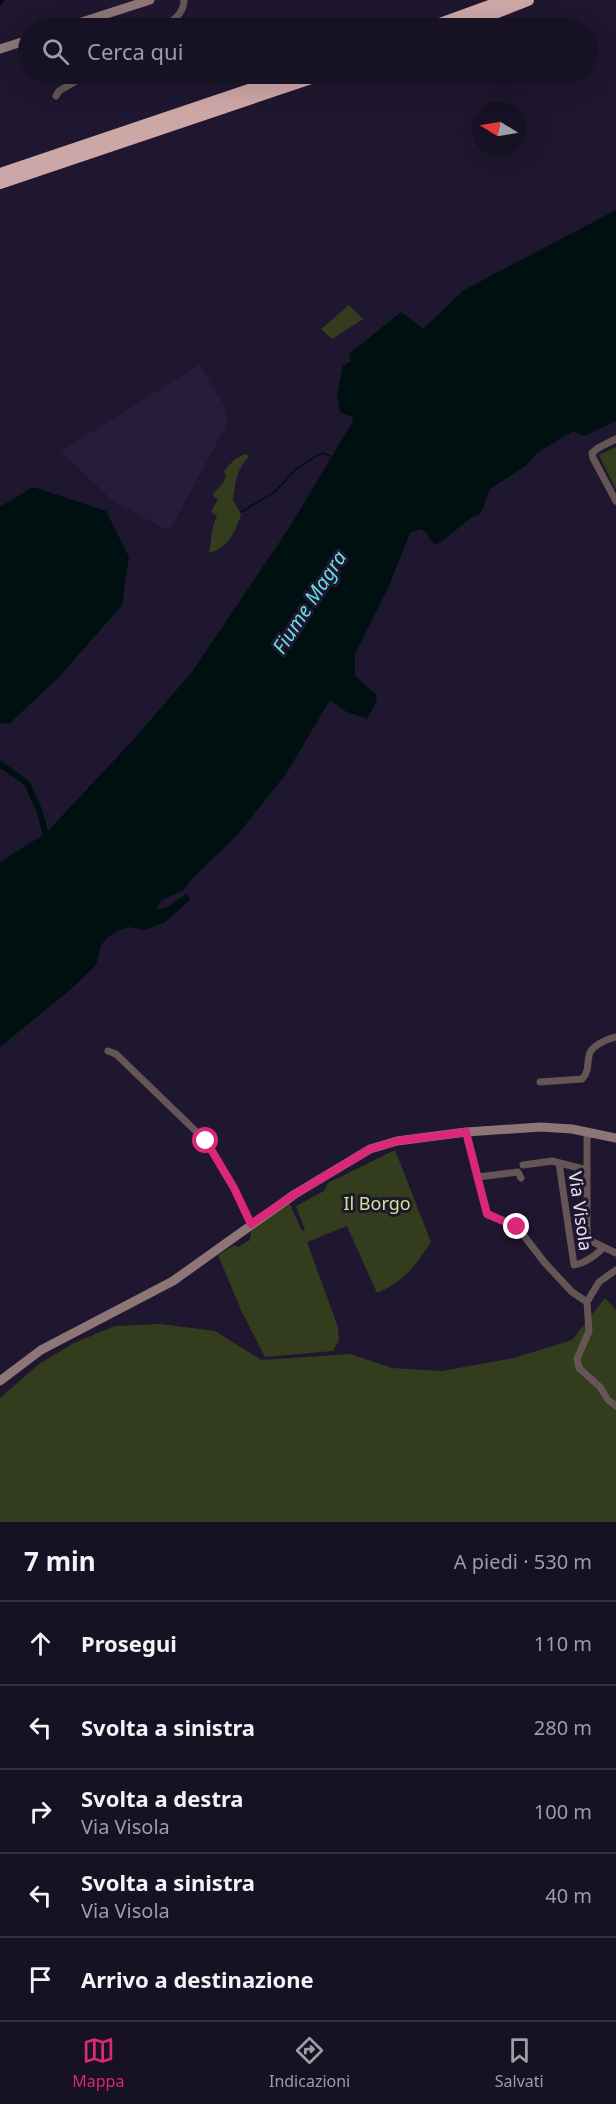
<!DOCTYPE html>
<html lang="it">
<meta charset="utf-8">
<style>
body{margin:0;font-family:"Noto Sans",sans-serif;background:#231f30;color:#f1f3f6}
.compass{position:absolute;left:472px;top:102px;width:54px;height:54px;border-radius:50%;background:#161123;box-shadow:0 6px 24px #0002;rotate:281deg}
.stop{position:absolute;width:18px;height:18px;margin:-14px;border:4px solid #db2777;border-radius:50%;background:#fff}
.stop.end{background:#db2777;border-color:#fff;box-shadow:0 2px 6px #0008}
.list{margin:0;padding:0;list-style:none}
h2{display:flex;justify-content:space-between;align-items:center;height:78px;margin:0;padding:0 24px;font-size:26px}
h2 small{font-size:20px;font-weight:400;color:#9e9da6}
.list li{display:grid;grid-template-columns:39px 1fr auto;gap:18px;align-items:center;box-sizing:border-box;height:84px;padding:0 24px;border-top:2px solid #353141}
.list b{display:block;font-size:22px;white-space:nowrap}
.list p{margin:0;font-size:20px;white-space:nowrap;color:#9e9da6}
.list em{font-size:20px;font-style:normal;color:#9e9da6}
.icon{flex:none;width:33px;height:33px;fill:none;stroke:currentColor;stroke-width:2;stroke-linecap:round;stroke-linejoin:round}
.map{position:relative;flex:none;width:616px;height:1522px;overflow:hidden}
.search{position:absolute;background:#161123;box-shadow:0 6px 24px #0002;left:18px;right:18px;top:18px;height:66px;display:flex;align-items:center;gap:15px;box-sizing:border-box;padding:0 21px;border-radius:33px;color:#9e9da6;font-size:22px}
.sheet{height:498px;background:#161123}
nav{display:flex;justify-content:space-around;align-items:center;box-sizing:border-box;height:84px;border-top:2px solid #353141;background:#161123;font-size:16px;color:#9e9da6}
nav a{display:grid;justify-items:center;gap:3px}
nav .on{color:#db2777}
.map>svg:first-child{display:block}
.built{fill:#271d3b}
.green{fill:#343c1e}
.water{fill:#001011}
.lines{fill:none;stroke-linecap:round;stroke-linejoin:round}
.stream{stroke:#001011;stroke-width:1.5}
.canal{stroke:#001011;stroke-width:6}
.street{stroke:#655555;stroke-width:7}
.secondary{stroke:#8f7676;stroke-width:9}
.highway{stroke:#cda6a6;stroke-width:12}
.route{stroke:#db2777;stroke-width:8}
.labels{text-anchor:middle;dominant-baseline:central;stroke-width:6;stroke-linejoin:round;paint-order:stroke}
.park-label{font-size:18px;fill:#cee593;stroke:#1e172f}
.street-label{font-size:18px;fill:#e6e2f3;stroke:#1e172f}
.water-label{font-size:20px;font-style:italic;fill:#65dee0;stroke:#1e172f}
</style>
<div class="map">
<svg width="616" height="1522" viewBox="0 0 616 1522">
<rect width="100%" height="100%" fill="#1e172f"/>
<path class="built" d="M 199,365 L 224,405 L 227,417 L 226,426 L 169,531 L 113,501 L 61,451 Z"/>
<path class="green" d="M 349,305 L 363,319 L 332,339 L 321,329 Z
M 616,447 L 616,490 L 599,455 Z
M 245,454 L 249,456 C 235,473 236,481 233,500 L 241,514 C 236,531 228,549 209,553 L 213,526 L 217,516 L 211,512 L 218,499 L 214,497 L 213,494 C 218,486 223,488 226,475 L 224,471 L 235,459 Z
M 395,1150 L 431,1242 C 414,1267 405,1281 377,1293 L 347,1226 L 307,1242 L 338,1327 L 339,1341 L 333,1351 L 265,1357 L 241,1310 L 218,1255 L 234,1245 L 238,1247 L 250,1240 L 251,1231 L 289,1202 L 302,1231 L 305,1230 L 296,1206 L 324,1191 L 328,1183 Z
M 605,1298 L 616,1310 L 616,1522 L 0,1522 L 0,1398 L 39,1364 L 74,1343 L 115,1326 L 161,1324 L 215,1331 L 261,1360 L 350,1354 L 392,1368 L 442,1371 L 514,1358 L 572,1340 Z"/>
<path class="water" d="M 616,210 L 616,421 L 584,436 L 573,431 L 537,453 L 527,465 L 490,489 L 481,513 L 471,518 L 437,545 C 429,543 429,532 421,529 L 410,533 L 388,588 L 355,654 L 355,676 L 377,695 L 376,702 L 367,719 L 345,711 L 330,700 L 286,774 L 238,834 L 191,880 L 183,890 L 162,900 L 155,910 L 168,907 L 186,894 L 191,899 L 164,923 L 143,930 L 129,927 L 122,929 L 108,937 L 101,945 L 96,965 L 71,989 L 0,1047 L 0,862 L 46,833 L 133,740 L 192,672 L 289,528 L 353,421 L 352,417 L 340,412 L 337,395 L 343,366 L 351,361 L 349,354 L 401,312 L 423,329 L 464,290 Z
M 33,487 L 106,511 L 129,557 L 122,605 L 59,677 L 9,724 L 0,723 L 0,507 Z"/>
<g class="lines">
<path class="stream" d="M 241,512 L 275,492 L 296,469 L 318,455 L 323,453 L 331,456"/>
<path class="canal" d="M 0,2 L 1,0
M 0,764 L 27,783 L 39,810 L 47,838"/>
<path class="street" d="M 161,28 C 172,22 184,14 184,0
M 56,96 L 59,91 L 88,74
M 616,439 L 598,448 L 592,453 L 593,458 L 616,501
M 108,1051 L 116,1054 L 206,1141 L 234,1188 L 251,1224
M 540,1082 L 582,1079 C 589,1072 587,1065 589,1056 C 590,1046 607,1039 616,1037
M 466,1132 L 487,1214 L 517,1227 L 545,1263 L 572,1292 L 587,1302
M 587,1132 L 587,1232 L 589,1240 L 616,1253
M 559,1163 L 574,1265 C 586,1263 595,1256 603,1248
M 523,1165 L 552,1161 L 587,1170
M 478,1177 L 518,1172 L 521,1178
M 587,1302 L 589,1331 L 577,1359 L 579,1368 L 600,1387 L 608,1400 L 616,1406
M 587,1302 L 599,1282 L 616,1270"/>
<path class="secondary" d="M 63,28 L 150,0
M 0,49 L 28,40
M 0,1381 L 41,1350 L 173,1281 L 295,1194 L 370,1149 L 397,1141 L 466,1132 L 541,1127 L 572,1129 L 616,1138"/>
<path class="highway" d="M 429,28 L 506,0
M 456,28 L 528,0
M 0,174 L 296,74
M 0,183 L 323,74"/>
</g>
<g class="lines">
<path class="route" d="M 206,1141 L 234,1188 L 251,1224 L 295,1194 L 370,1149 L 397,1141 L 466,1132 L 487,1214 L 517,1227"/>
</g>
<g class="labels">
<g class="park-label">
<text x="377" y="1203">Il Borgo</text>
</g>
<g class="street-label">
<text transform="translate(581 1211) rotate(82)">Via Visola</text>
</g>
<g class="water-label">
<text transform="translate(309 602) rotate(-57)">Fiume Magra</text>
</g>
</g>
</svg>
<svg class="compass" viewBox="-18 -18 36 36"><path d="M0-13l5 13h-10z" fill="#e53935"/><path d="M0 13l5-13h-10z" fill="#9e9da6"/></svg>
<div class="stop" style="left:206px;top:1141px"></div>
<div class="stop end" style="left:517px;top:1227px"></div>
<div class="search"><svg class="icon" aria-label="search" viewBox="0 0 24 24"><circle cx="10" cy="10" r="6"/><path d="M15 15l6 6"/></svg>Cerca qui</div>
</div>
<section class="sheet">
<h2>7 min<small>A piedi · 530 m</small></h2>
<ul class="list">
<li><svg class="icon" aria-label="ahead" viewBox="0 0 24 24"><path d="M12 20V5M6 11l6-6 6 6"/></svg><div><b>Prosegui</b></div><em>110 m</em></li>
<li><svg class="icon" aria-label="left" viewBox="0 0 24 24"><path d="M17 20v-9H6M10 6l-5 5 5 5"/></svg><div><b>Svolta a sinistra</b></div><em>280 m</em></li>
<li><svg class="icon" aria-label="right" viewBox="0 0 24 24"><path d="M7 20v-9h11M14 6l5 5-5 5"/></svg><div><b>Svolta a destra</b><p>Via Visola</p></div><em>100 m</em></li>
<li><svg class="icon" aria-label="left" viewBox="0 0 24 24"><path d="M17 20v-9H6M10 6l-5 5 5 5"/></svg><div><b>Svolta a sinistra</b><p>Via Visola</p></div><em>40 m</em></li>
<li><svg class="icon" aria-label="arrive" viewBox="0 0 24 24"><path d="M6 21V4h12l-3 4 3 4H6"/></svg><div><b>Arrivo a destinazione</b></div></li>
</ul>
</section>
<nav>
<a class="on"><svg class="icon" aria-label="map" viewBox="0 0 24 24"><path d="M3 6l6-2 6 2 6-2v14l-6 2-6-2-6 2zM9 4v14M15 6v14"/></svg>Mappa</a>
<a><svg class="icon" aria-label="directions" viewBox="0 0 24 24"><path d="M12 3l9 9-9 9-9-9zM9 14v-3h6M13 9l2 2-2 2"/></svg>Indicazioni</a>
<a><svg class="icon" aria-label="saved" viewBox="0 0 24 24"><path d="M7 4h10v16l-5-4-5 4z"/></svg>Salvati</a>
</nav>
